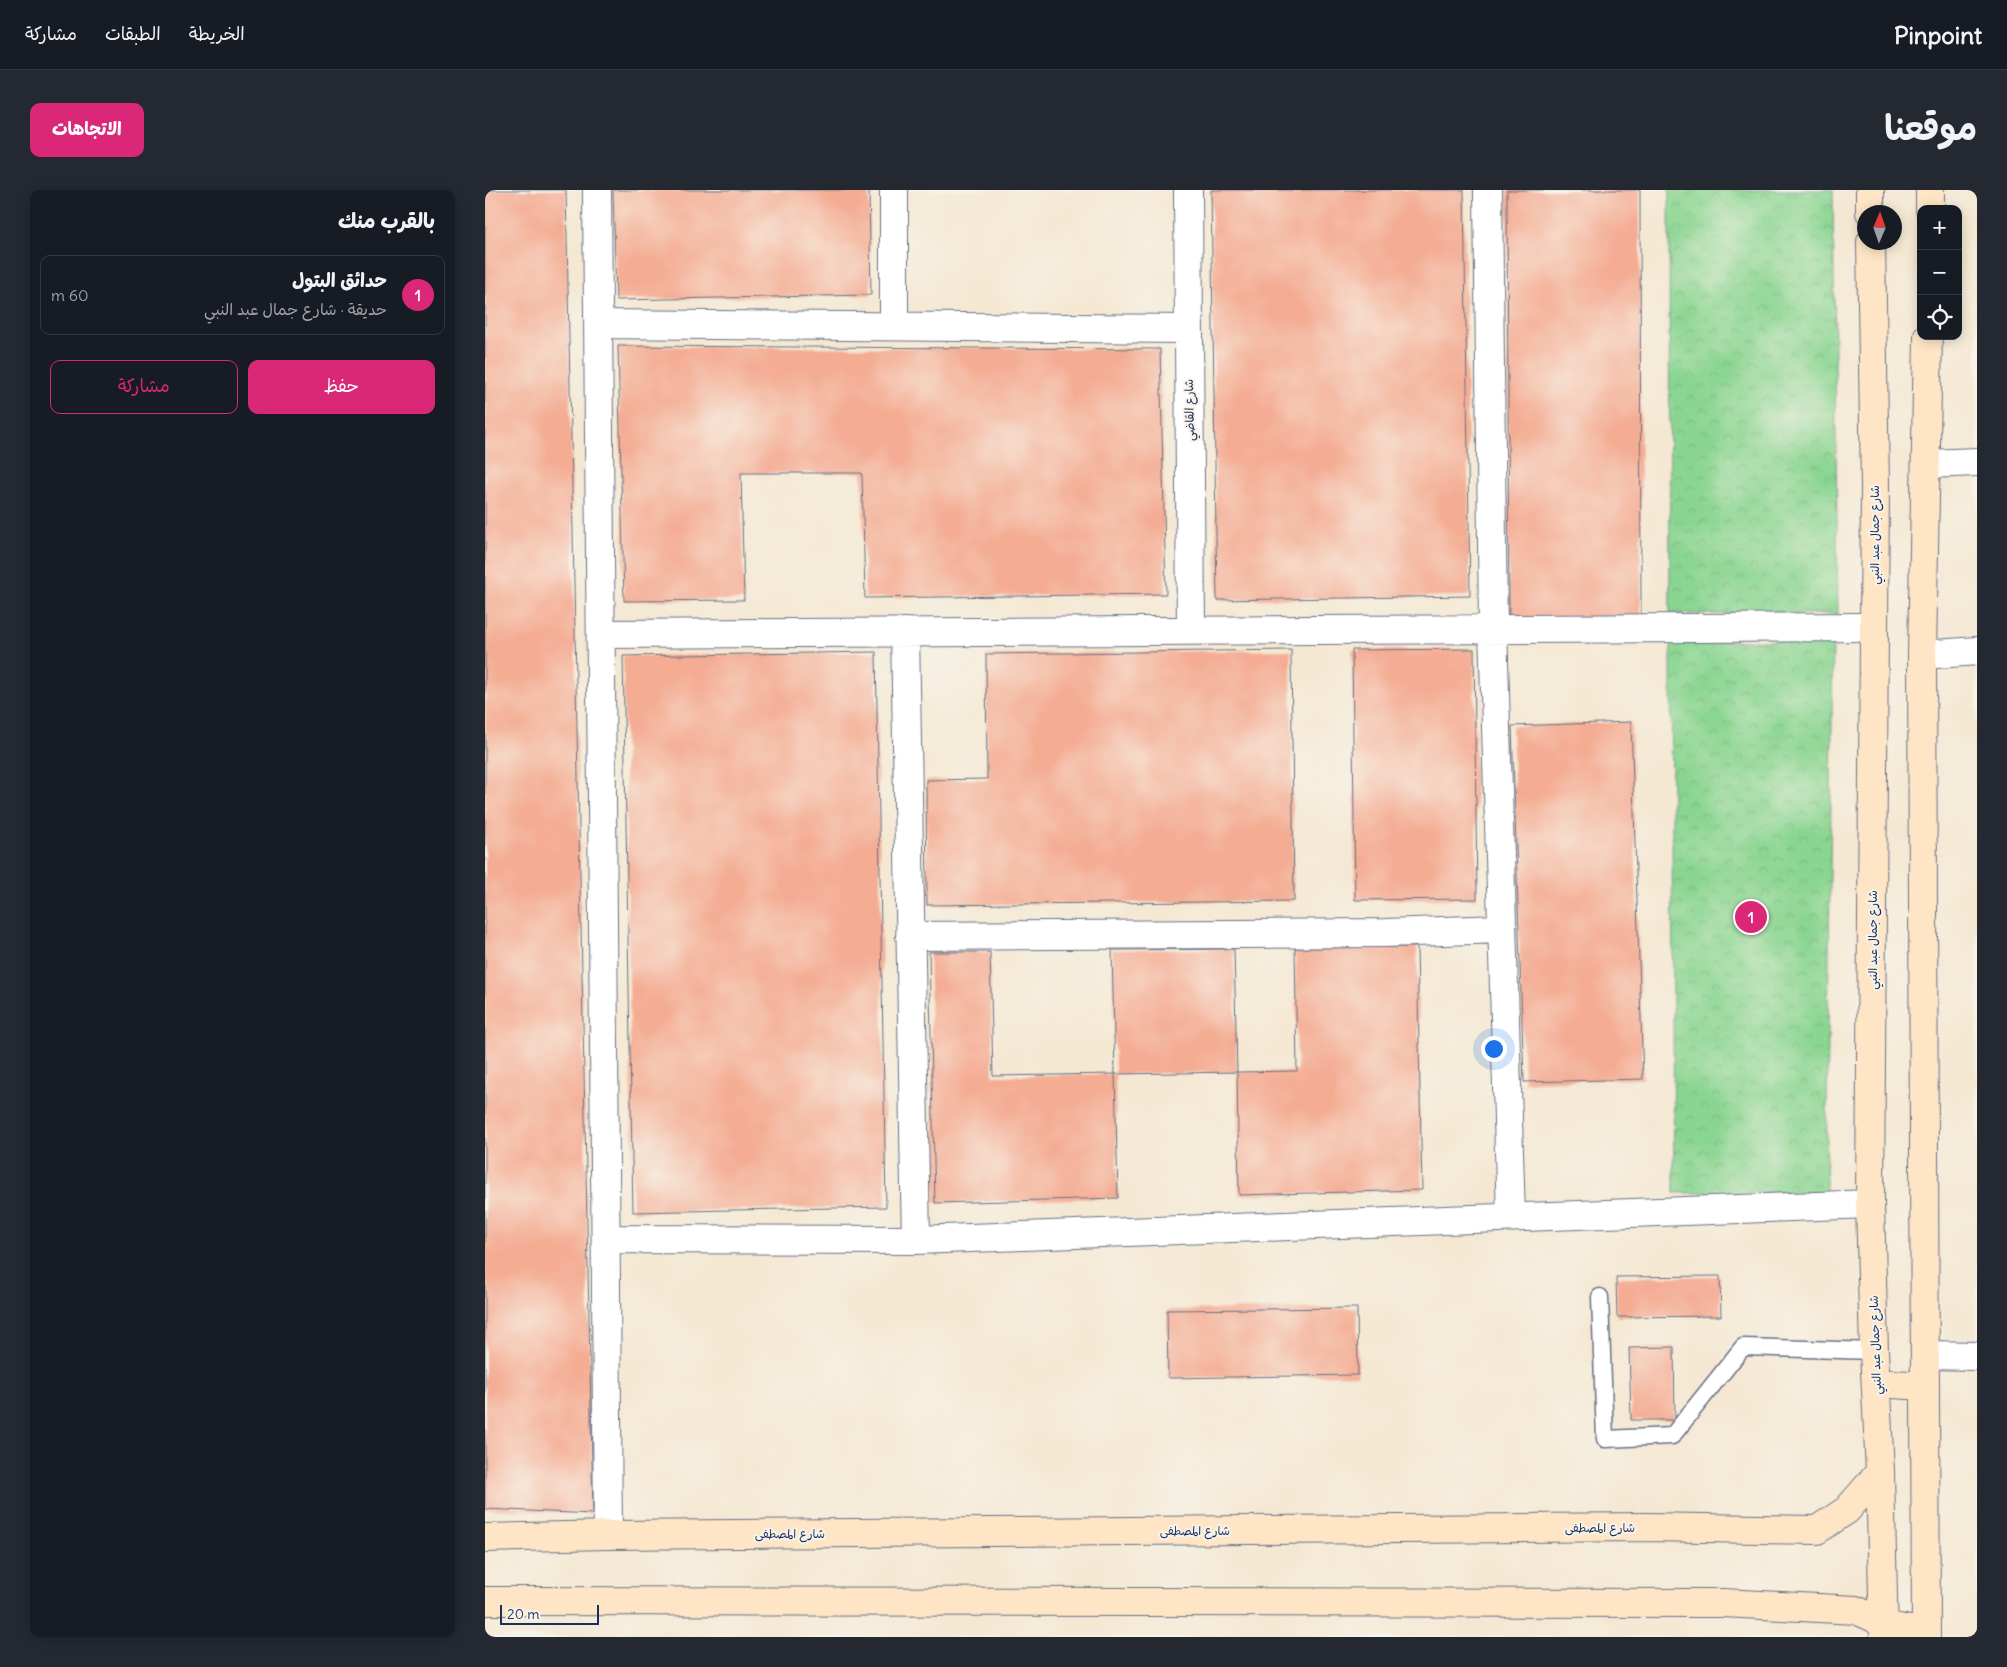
<!DOCTYPE html>
<html lang="ar">
<meta charset="utf-8">
<style>
body{margin:0;font-family:Delius,"Playpen Sans Arabic",sans-serif;background:#242831;color:#f1f3f6;direction:rtl}
.controls{position:absolute;right:15px;top:15px;display:grid;overflow:hidden;border-radius:10px;box-shadow:0 2px 12px #0003}
.controls button{width:45px;height:45px;display:grid;place-items:center;padding:0;border:0;border-bottom:1px solid #363941;background:#171b24;color:#f1f3f6;font:25px sans-serif}
.compass{position:absolute;left:1372px;top:15px;width:45px;height:45px;border-radius:50%;background:#171b24;box-shadow:0 2px 12px #0003;rotate:2deg}
.scale{position:absolute;left:15px;bottom:12px;width:99px;box-sizing:border-box;padding-left:5px;border:2px solid #1b2f5e;border-top:0;font-size:14px;line-height:18px;white-space:nowrap;color:#1b2f5e;-webkit-text-stroke:4px #f7f3e8;paint-order:stroke}
.you{position:absolute;left:1008px;top:858px;width:18px;height:18px;margin:-12px;border:4px solid #fff;border-radius:50%;background:#1a73e8;box-shadow:0 0 0 8px #1a73e833}
.badge{display:grid;place-items:center;width:32px;height:32px;border-radius:50%;background:#db2777;color:#fff;font-size:16px;font-weight:700}
.pin{position:absolute;translate:-50% -50%;border:2px solid #fff;box-shadow:0 1px 5px #0006}
.list{margin:0;padding:0;list-style:none}
h2{display:flex;justify-content:space-between;align-items:center;height:65px;margin:0;padding:0 20px;font-size:21px}
h2 small{font-size:16px;font-weight:400;color:#9ea1a6}
.list li{display:grid;grid-template-columns:32px 1fr auto;gap:15px;align-items:center;box-sizing:border-box;height:80px;margin:0 10px 10px;padding:0 10px;border:1px solid #363941;border-radius:10px}
.list b{display:block;font-size:19px;white-space:nowrap}
.list p{margin:0;font-size:16px;white-space:nowrap;color:#9ea1a6}
.list em{font-size:16px;font-style:normal;color:#9ea1a6}
.actions{display:flex;gap:10px;padding:15px 20px}
.actions a{flex:1;padding:11px 0;border:1px solid #db2777;border-radius:10px;text-align:center;font-size:18px;color:#db2777}
.actions .main{background:#db2777;color:#fff}
.icon{flex:none;width:28px;height:28px;fill:none;stroke:currentColor;stroke-width:2;stroke-linecap:round;stroke-linejoin:round}
.map{position:relative;flex:none;width:1492px;height:1447px;overflow:hidden;direction:ltr;border-radius:10px}
header{display:flex;align-items:center;gap:30px;box-sizing:border-box;height:70px;padding:0 25px;background:#171b24;border-bottom:1px solid #363941}
header strong{font-size:24px}
nav{display:flex;gap:28px;margin-inline-start:auto;font-size:18px}
.intro{display:flex;align-items:center;justify-content:space-between;box-sizing:border-box;height:120px;padding:0 30px}
h1{margin:0;font-size:35px}
.button{padding:12px 22px;border-radius:10px;background:#db2777;color:#fff;font-size:18px;font-weight:700}
main{display:flex;gap:30px;padding:0 30px}
aside{flex:1;background:#171b24;border-radius:10px;box-shadow:0 2px 12px #0003}
.map>svg:first-child{display:block}
.park{fill:url(#park-crowns);stroke:#538278}
.building{fill:#f4ac93}
.lines{fill:none;stroke-linecap:round;stroke-linejoin:round}
.lane-casing{stroke:#677087;stroke-width:19}
.street-casing{stroke:#677087;stroke-width:30}
.secondary-casing{stroke:#677087;stroke-width:30}
.lane{stroke:#fff;stroke-width:16}
.street{stroke:#fff;stroke-width:28}
.secondary{stroke:#fee5c5;stroke-width:28}
.labels{text-anchor:middle;dominant-baseline:central;stroke-width:4;stroke-linejoin:round;paint-order:stroke}
.street-label{font-size:12px;fill:#1b2f5e;stroke:#f7f3e8}
</style>
<header>
<strong>Pinpoint</strong>
<nav><a>الخريطة</a><a>الطبقات</a><a>مشاركة</a></nav>
</header>
<div class="intro"><h1>موقعنا</h1><a class="button">الاتجاهات</a></div>
<main>
<div class="map">
<svg width="1492" height="1447" viewBox="0 0 1492 1447">
<defs>
<pattern id="park-crowns" width="20" height="18" patternUnits="userSpaceOnUse" patternTransform="scale(1.25)"><rect width="20" height="18" fill="#8bd592"/><path d="M2 6a3 3 0 1 1 6 0M12 15a3 3 0 1 1 6 0" fill="none" stroke="#77b780"/></pattern>
</defs>
<rect width="100%" height="100%" fill="#f7f3e8"/>
<filter id="ink" filterUnits="userSpaceOnUse"><feTurbulence type="fractalNoise" baseFrequency=".02" numOctaves="2"/><feDisplacementMap in="SourceGraphic" scale="10" xChannelSelector="R" yChannelSelector="G"/><feConvolveMatrix kernelMatrix="1 2 1 2 8 2 1 2 1" color-interpolation-filters="sRGB"/></filter>
<filter id="wash" filterUnits="userSpaceOnUse"><feTurbulence type="fractalNoise" baseFrequency=".0096" numOctaves="4" result="noise"/><feDisplacementMap in="SourceGraphic" scale="20" xChannelSelector="R" yChannelSelector="G"/><feGaussianBlur stdDeviation="1.12" result="paint"/><feColorMatrix in="noise" values="0 0 0 0 0 0 0 0 0 0 0 0 0 0 0 0 0 1.4 0 .05"/><feComposite in="paint" operator="in"/></filter>
<g filter="url(#wash)">
<rect width="100%" height="100%" fill="#f4e8d3"/>
<path class="park" d="M 1184,0 L 1348,0 L 1353,424 L 1185,424 Z
M 1186,451 L 1348,451 L 1341,1002 L 1189,1003 Z"/>
<g id="blocks">
<path class="building" d="M 0,0 L 81,0 L 108,1324 L 0,1319 Z
M 128,0 L 384,0 L 386,105 L 131,110 Z
M 726,0 L 979,0 L 985,406 L 732,410 Z
M 1022,0 L 1155,0 L 1156,430 L 1024,431 Z
M 133,156 L 675,159 L 681,404 L 380,408 L 377,283 L 256,283 L 259,410 L 139,411 Z
M 989,459 L 992,709 L 870,710 L 867,460 Z
M 806,460 L 809,711 L 442,715 L 441,590 L 502,589 L 501,464 Z
M 391,462 L 401,1017 L 148,1022 L 138,466 Z
M 1146,532 L 1158,889 L 1039,892 L 1027,536 Z
M 932,757 L 937,1000 L 754,1005 L 752,882 L 630,884 L 627,760 L 749,759 L 752,882 L 812,881 L 810,758 Z
M 444,762 L 505,762 L 508,886 L 630,884 L 633,1008 L 450,1013 Z
M 1235,1086 L 1236,1126 L 1132,1127 L 1131,1087 Z
M 872,1118 L 873,1185 L 683,1188 L 682,1120 Z
M 1189,1157 L 1190,1230 L 1146,1230 L 1144,1158 Z"/>
</g>
</g>
<g filter="url(#ink)">
<use href="#blocks" fill-opacity="0" stroke="#677087" stroke-width="1"/>
<g class="lines">
<defs>
<path id="lane" d="M 1115,1107 L 1120,1249 L 1187,1246 L 1258,1157 L 1389,1161"/>
<path id="street" d="M 112,0 L 123,1345
M 703,0 L 706,440
M 1003,0 L 1008,438 L 1026,1027
M 113,134 L 703,139
M 409,136 L 409,0
M 1442,274 L 1492,272
M 420,442 L 431,1050
M 116,444 L 1389,437
M 1437,465 L 1492,461
M 425,746 L 900,743 L 1017,739
M 121,1049 L 431,1050 L 1385,1014
M 1440,1165 L 1492,1166"/>
<path id="secondary" d="M 1385,0 L 1385,22
M 1445,19 L 1445,0
M 1386,52 L 1390,296 L 1385,1014 L 1389,1161 L 1395,1282 L 1399,1447
M 1391,1193 L 1440,1196
M 0,1348 L 123,1345 L 1162,1337 L 1332,1340 L 1362,1320 L 1395,1282
M 0,1411 L 1238,1413 L 1371,1420 L 1389,1428 L 1398,1435 L 1441,1443
M 1441,1447 L 1437,465 L 1443,146"/>
</defs>
<use href="#lane" class="lane-casing"/>
<use href="#street" class="street-casing"/>
<use href="#secondary" class="secondary-casing"/>
<use href="#lane" class="lane"/>
<use href="#street" class="street"/>
<use href="#secondary" class="secondary"/>
</g>
</g>
<g class="labels">
<g class="street-label">
<text transform="translate(704 220) rotate(-91)">شارع القاضي</text>
<text transform="translate(1389 345) rotate(-90)">شارع جمال عبد النبي</text>
<text transform="translate(1387 750) rotate(-90)">شارع جمال عبد النبي</text>
<text transform="translate(1390 1155) rotate(-92)">شارع جمال عبد النبي</text>
<text x="1115" y="1337">شارع المصطفى</text>
<text x="710" y="1340">شارع المصطفى</text>
<text x="305" y="1343">شارع المصطفى</text>
</g>
</g>
</svg>
<div class="controls">
<button>+</button>
<button>−</button>
<button><svg class="icon" aria-label="locate" viewBox="0 0 24 24"><circle cx="12" cy="12" r="6"/><path d="M12 2v4M12 18v4M2 12h4M18 12h4"/></svg></button>
</div>
<svg class="compass" viewBox="-18 -18 36 36"><path d="M0-13l5 13h-10z" fill="#e53935"/><path d="M0 13l5-13h-10z" fill="#9ea1a6"/></svg>
<div class="scale">20 m</div>
<div class="you"></div>
<div class="pin badge" style="left:1266px;top:727px">1</div>
</div>
<aside>
<h2>بالقرب منك<small></small></h2>
<ul class="list">
<li><span class="badge">1</span><div><b>حدائق البتول</b><p>حديقة · شارع جمال عبد النبي</p></div><em>60 m</em></li>
</ul>
<div class="actions"><a class="main">حفظ</a><a>مشاركة</a></div>
</aside>
</main>
